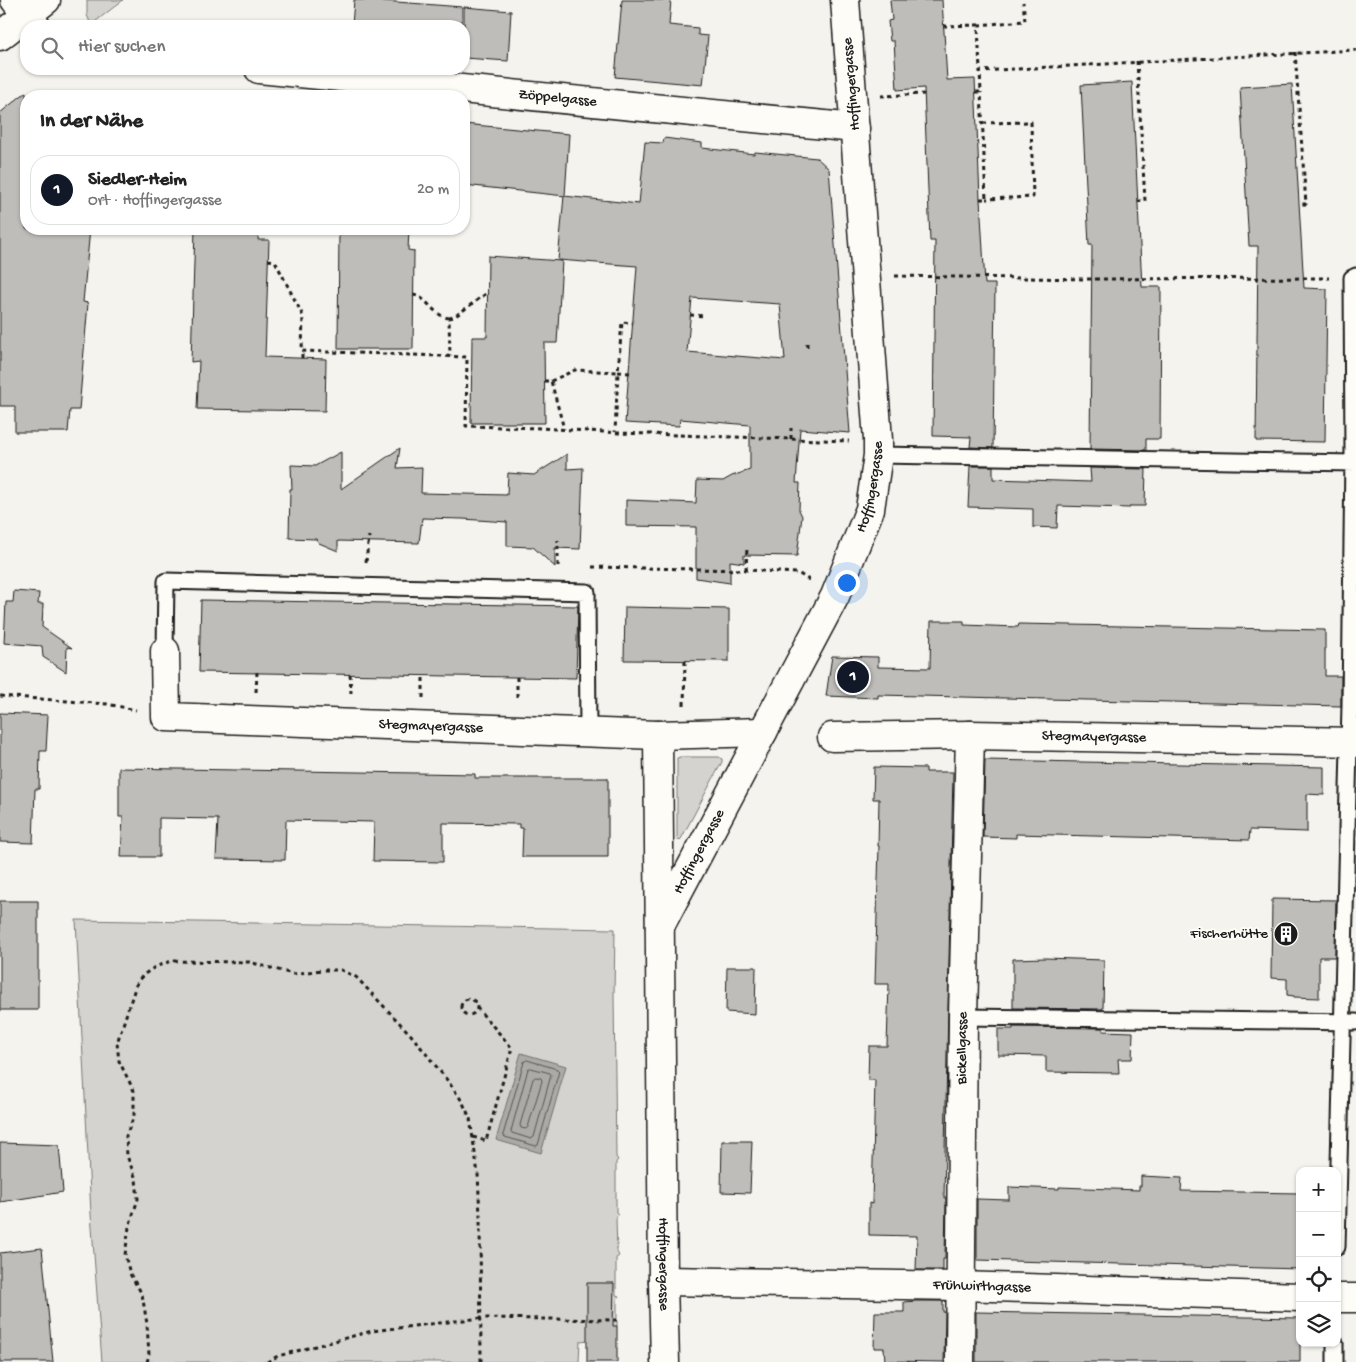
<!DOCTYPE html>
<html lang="de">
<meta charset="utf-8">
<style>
body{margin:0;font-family:"Gochi Hand",sans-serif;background:#f2f2f2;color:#222}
.controls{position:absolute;right:15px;bottom:15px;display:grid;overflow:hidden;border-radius:10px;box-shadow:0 1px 4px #0004}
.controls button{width:45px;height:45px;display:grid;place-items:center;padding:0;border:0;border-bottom:1px solid #e0e0e0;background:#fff;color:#222;font:25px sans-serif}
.you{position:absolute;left:846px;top:582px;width:18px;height:18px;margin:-12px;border:4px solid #fff;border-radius:50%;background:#1a73e8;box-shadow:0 0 0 8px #1a73e833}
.badge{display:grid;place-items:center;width:32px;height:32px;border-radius:50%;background:#111827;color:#fff;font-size:16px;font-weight:700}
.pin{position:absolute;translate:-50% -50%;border:2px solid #fff;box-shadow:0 1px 5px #0006}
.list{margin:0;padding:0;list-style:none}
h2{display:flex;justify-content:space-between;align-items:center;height:65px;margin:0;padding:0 20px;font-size:21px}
h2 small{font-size:16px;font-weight:400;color:#767676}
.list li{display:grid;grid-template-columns:32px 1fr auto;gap:15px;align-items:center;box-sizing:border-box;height:70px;margin:0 10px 10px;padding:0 10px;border:1px solid #e0e0e0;border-radius:20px}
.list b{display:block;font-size:19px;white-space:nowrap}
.list p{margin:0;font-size:16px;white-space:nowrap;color:#767676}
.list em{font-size:16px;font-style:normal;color:#767676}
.icon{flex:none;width:28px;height:28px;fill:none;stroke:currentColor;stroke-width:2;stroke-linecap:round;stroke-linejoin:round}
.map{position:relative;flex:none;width:1356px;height:1362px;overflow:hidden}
.search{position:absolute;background:#fff;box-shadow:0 1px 4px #0004;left:20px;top:20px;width:450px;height:55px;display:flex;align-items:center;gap:12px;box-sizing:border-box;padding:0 18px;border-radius:20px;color:#767676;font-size:19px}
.panel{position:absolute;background:#fff;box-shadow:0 1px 4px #0004;left:20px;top:90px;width:450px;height:145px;border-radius:20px}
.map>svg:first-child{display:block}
.green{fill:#d4d3cf;stroke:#787876}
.water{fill:#abaaa6;stroke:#72716f}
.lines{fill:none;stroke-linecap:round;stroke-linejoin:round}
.shore{stroke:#555553;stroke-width:1}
.building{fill:#bebdba;stroke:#1c1c1c;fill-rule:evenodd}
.lane-casing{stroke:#1c1c1c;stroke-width:19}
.street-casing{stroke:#1c1c1c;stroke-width:31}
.primary-casing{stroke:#1c1c1c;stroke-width:31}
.path{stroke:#1c1c1c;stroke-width:3;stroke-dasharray:4 4;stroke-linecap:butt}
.lane{stroke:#fdfcf7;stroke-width:15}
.street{stroke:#fdfcf7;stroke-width:28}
.primary{stroke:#fdfcf7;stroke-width:28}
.labels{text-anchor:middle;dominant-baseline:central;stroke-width:4;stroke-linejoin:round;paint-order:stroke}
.street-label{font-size:15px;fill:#1c1c1c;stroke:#fdfcf7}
.poi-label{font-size:15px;fill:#1c1c1c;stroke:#fdfcf7;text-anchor:end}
</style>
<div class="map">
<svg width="1356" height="1362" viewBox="0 0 1356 1362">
<rect width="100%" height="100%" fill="#f4f3ee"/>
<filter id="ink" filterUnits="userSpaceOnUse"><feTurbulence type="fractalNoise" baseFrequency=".02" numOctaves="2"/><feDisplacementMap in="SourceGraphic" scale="10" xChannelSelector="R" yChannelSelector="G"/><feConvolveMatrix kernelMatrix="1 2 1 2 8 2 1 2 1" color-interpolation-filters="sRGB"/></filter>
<g filter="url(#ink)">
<path class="green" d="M 87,0 L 123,0 L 91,25 L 87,15 Z
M 680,757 L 719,757 L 722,759 L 722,762 L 681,839 L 679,841 L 677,838 L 677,758 Z
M 76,920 L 615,929 L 614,996 L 616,1157 L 618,1160 L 616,1162 L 616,1212 L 619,1215 L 616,1218 L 617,1252 L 619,1256 L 616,1258 L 616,1295 L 619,1296 L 617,1300 L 617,1326 L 589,1340 L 580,1341 L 579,1362 L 102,1362 L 91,1214 Z"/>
<path class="water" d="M 521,1053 L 566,1066 L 541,1153 L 496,1140 Z"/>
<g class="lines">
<path class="shore" d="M 527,1060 L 557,1069 L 559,1071 L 538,1145 L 536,1146 L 505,1137 L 503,1135 L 524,1062 Z
M 531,1068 L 550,1073 L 551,1075 L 534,1137 L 531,1139 L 512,1133 L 511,1131 L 528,1069 Z
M 536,1077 L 541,1078 L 542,1081 L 528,1127 L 526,1129 L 521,1128 L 520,1125 L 533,1079 Z"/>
</g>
<path class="building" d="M 354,0 L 370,0 L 462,7 L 462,26 L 352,26 Z
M 622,0 L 671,0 L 669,25 L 698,28 L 698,35 L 708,36 L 703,85 L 615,77 Z
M 890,0 L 942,0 L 947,80 L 975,79 L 980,199 L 985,284 L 995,284 L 993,448 L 970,447 L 971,437 L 933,436 L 935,241 L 930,241 L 924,88 L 897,90 L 894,41 L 890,41 L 888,21 L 892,20 Z
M 464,7 L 511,11 L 508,61 L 464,58 Z
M 1132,82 L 1142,287 L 1161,287 L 1160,439 L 1146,439 L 1146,450 L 1090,449 L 1092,245 L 1089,245 L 1081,85 Z
M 1292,84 L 1304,288 L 1327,289 L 1325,442 L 1256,441 L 1258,246 L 1249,246 L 1240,87 Z
M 26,92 L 26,229 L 90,229 L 83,302 L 88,303 L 79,410 L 70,410 L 68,432 L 15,432 L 15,406 L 0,406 L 0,113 Z
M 464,124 L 569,134 L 565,196 L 464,185 Z
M 664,138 L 702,143 L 702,148 L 754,154 L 755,152 L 817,158 L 829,169 L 850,433 L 800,429 L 796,483 L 800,483 L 799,510 L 802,516 L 797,556 L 744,555 L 744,563 L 730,561 L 730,583 L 696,578 L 696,527 L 626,526 L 626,500 L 696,503 L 697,480 L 723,481 L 732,476 L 750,470 L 750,425 L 680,419 L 679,426 L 625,423 L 637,266 L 558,260 L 564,196 L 639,204 L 645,142 L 663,143 ZM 692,298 L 780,304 L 785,360 L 687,352 Z
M 195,229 L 259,229 L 258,240 L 269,240 L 265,357 L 326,359 L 325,411 L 197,409 L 199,361 L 191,362 Z
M 339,229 L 409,229 L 408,250 L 414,251 L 413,349 L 338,349 Z
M 488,256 L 562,261 L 557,343 L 544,343 L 545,423 L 471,423 L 472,337 L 487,337 Z
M 400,448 L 397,468 L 422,467 L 421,493 L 507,495 L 508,473 L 534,475 L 567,454 L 567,469 L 583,468 L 580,549 L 555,548 L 555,567 L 533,547 L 507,546 L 507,522 L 463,519 L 422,518 L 419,543 L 338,541 L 338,551 L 319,543 L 316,539 L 289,538 L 290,489 L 292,489 L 291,465 L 315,466 L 341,452 L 341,489 Z
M 970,466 L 993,466 L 993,479 L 1091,482 L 1090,468 L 1146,469 L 1145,506 L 1130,506 L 1130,508 L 1058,506 L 1057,528 L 1033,527 L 1033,509 L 968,507 Z
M 14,591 L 39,593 L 38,604 L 43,604 L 42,627 L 72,648 L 67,647 L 66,672 L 43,657 L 42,646 L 4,643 L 6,602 L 13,602 Z
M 201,600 L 578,606 L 576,678 L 199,672 Z
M 625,607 L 729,609 L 729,661 L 624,660 Z
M 931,621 L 964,621 L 964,625 L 1018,627 L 1019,624 L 1325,630 L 1325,676 L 1341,676 L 1341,706 L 878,695 L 878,698 L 826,696 L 832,656 L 878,657 L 878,667 L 930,668 Z
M 0,713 L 48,715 L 46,751 L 40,751 L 39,789 L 35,789 L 33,843 L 0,842 Z
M 985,760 L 1324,767 L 1324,795 L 1307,794 L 1307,832 L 1250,830 L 1249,840 L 1016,834 L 1016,838 L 983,837 Z
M 874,767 L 926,768 L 926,772 L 953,772 L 944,1198 L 946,1198 L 945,1259 L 943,1259 L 943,1270 L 916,1270 L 917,1236 L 869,1235 L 869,1203 L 872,1204 L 875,1080 L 868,1080 L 869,1046 L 887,1046 L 889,984 L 875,984 L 879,846 L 878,846 L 879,799 L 873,799 Z
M 119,768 L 475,774 L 475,778 L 608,778 L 608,857 L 522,857 L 523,828 L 519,828 L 519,824 L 443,823 L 443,862 L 373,861 L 374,822 L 286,820 L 285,860 L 216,859 L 218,819 L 159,818 L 159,857 L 121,857 L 123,817 L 119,817 Z
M 1272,899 L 1336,900 L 1335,957 L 1319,957 L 1319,998 L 1294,997 L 1294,996 L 1287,995 L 1287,979 L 1271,978 Z
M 0,901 L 38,901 L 38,1010 L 0,1010 Z
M 1045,958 L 1104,960 L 1103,1009 L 1013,1008 L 1013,959 Z
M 727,967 L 756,967 L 755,1014 L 726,1012 Z
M 1013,1027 L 1103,1028 L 1103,1031 L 1133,1032 L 1132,1059 L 1118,1059 L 1119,1073 L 1046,1072 L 1046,1056 L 998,1055 L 998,1029 L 1013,1029 Z
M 722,1141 L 752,1141 L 750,1193 L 721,1192 Z
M 0,1143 L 59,1145 L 63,1192 L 0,1202 Z
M 1141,1176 L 1182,1178 L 1181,1191 L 1300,1193 L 1300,1269 L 977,1260 L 977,1199 L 1009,1200 L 1009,1187 L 1059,1189 L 1059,1187 L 1139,1190 L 1139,1186 L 1141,1186 Z
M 42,1248 L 53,1362 L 0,1362 L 0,1253 Z
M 587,1283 L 614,1283 L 613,1326 L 617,1326 L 617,1362 L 587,1362 Z
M 916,1301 L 943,1301 L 943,1312 L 945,1312 L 944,1362 L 885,1361 L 884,1348 L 874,1348 L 875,1312 L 904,1312 L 904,1302 Z
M 976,1312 L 1300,1318 L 1300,1362 L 976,1362 Z"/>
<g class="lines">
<defs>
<path id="lane" d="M 878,455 L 1356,463
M 165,651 L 166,581 L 587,592 L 588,732
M 963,1017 L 1356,1022
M 1337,1247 L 1350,705 L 1353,455 L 1352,278 L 1356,276
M 1335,1362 L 1335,1343"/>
<g id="street">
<path d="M 15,0 L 36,26"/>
<path id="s1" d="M 259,69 L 855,128"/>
<path id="s2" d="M 165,651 L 166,717 L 658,735 L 763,732"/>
<path id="s3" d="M 658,735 L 663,1281 L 665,1362"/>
<path id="s4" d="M 832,737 L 970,735 L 1356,742"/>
<path id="s5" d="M 660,926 L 835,596 L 870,509 L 878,455 L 878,440 L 845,0"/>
<path id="s6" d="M 663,1281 L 960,1286 L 1300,1297"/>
<path d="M 1337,1298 L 1356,1298"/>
<path id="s7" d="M 960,1362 L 963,1017 L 970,735"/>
</g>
<path id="primary" d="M 0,36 L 46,0"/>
</defs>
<use href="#lane" class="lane-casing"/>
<use href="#street" class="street-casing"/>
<use href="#primary" class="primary-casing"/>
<path class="path" d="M 978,25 L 1025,21 L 1023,2
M 943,26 L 978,25 L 980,71
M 1295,52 L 1306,204 L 1299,204
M 1137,61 L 1145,201 L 1138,201
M 976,92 L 981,92 L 980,71 L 1356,50
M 881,96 L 924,94
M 983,123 L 1031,122 L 1033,197 L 986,199
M 980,199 L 986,199 L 981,92
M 268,260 L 275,261 L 303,316 L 302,351 L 467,357 L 466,426 L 541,428 L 620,433 L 849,441
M 895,276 L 1087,279 L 1329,278
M 413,295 C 428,297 433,316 449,318 L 450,356
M 690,315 L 706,316
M 449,318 L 454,317 L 487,293
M 807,343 L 807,348
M 302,358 L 302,351
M 630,373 L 618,372 L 622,322 L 633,323
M 544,381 L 551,381 L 564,429
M 551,381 L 575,370 L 618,372 L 615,432
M 791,439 L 791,428
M 366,562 L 369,536
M 558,566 L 558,540
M 592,567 L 746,570 L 798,573 L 809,580
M 746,570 L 747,547
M 350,674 L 351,693
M 517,677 L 517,701
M 256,692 L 257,672
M 0,696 L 107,704 L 136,710
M 423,698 L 423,676
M 684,705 L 685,661
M461 1007a8 8 0 1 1 16 0a8 8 0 1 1-16 0Z
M 473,1137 L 486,1141 L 512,1048 L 477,1008
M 147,1362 L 149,1355 L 147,1324 L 142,1294 L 130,1274 L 125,1255 L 129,1227 L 138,1199 L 136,1179 L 127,1156 L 126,1136 L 134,1116 L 134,1091 L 119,1061 L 117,1043 L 136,985 L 143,975 L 155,967 L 171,961 L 249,962 L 293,974 L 322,970 L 341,970 L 356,977 L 411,1035 L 447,1080 L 462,1101 L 470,1118 L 478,1174 L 480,1216 L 481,1362
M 267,1362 L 278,1356 L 372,1331 L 481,1318 L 617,1320"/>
<use href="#lane" class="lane"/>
<use href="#street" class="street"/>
<use href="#primary" class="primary"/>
</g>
</g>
<defs>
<symbol id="building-disc" viewBox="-11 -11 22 22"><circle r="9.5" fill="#1c1c1c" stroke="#fdfcf7"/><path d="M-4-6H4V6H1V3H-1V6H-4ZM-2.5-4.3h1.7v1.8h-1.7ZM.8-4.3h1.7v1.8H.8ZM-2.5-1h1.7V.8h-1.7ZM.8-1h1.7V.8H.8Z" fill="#fff"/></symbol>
</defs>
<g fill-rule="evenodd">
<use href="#building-disc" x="1272" y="920" width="28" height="28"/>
</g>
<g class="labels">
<g class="street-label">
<text transform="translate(852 84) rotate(-95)">Hoffingergasse</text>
<text stroke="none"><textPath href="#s1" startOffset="300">Zöppelgasse</textPath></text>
<text stroke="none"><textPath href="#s5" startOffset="489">Hoffingergasse</textPath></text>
<text stroke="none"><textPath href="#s2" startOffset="331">Stegmayergasse</textPath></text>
<text stroke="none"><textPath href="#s4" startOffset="262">Stegmayergasse</textPath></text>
<text stroke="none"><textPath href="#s5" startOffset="84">Hoffingergasse</textPath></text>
<text stroke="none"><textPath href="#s7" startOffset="314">Bickellgasse</textPath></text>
<text stroke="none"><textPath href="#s3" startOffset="529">Hoffingergasse</textPath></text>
<text stroke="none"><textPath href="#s6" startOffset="319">Frühwirthgasse</textPath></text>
</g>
<g class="poi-label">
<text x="1268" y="934">Fischerhütte</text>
</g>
</g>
</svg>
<div class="controls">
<button>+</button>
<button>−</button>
<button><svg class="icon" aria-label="locate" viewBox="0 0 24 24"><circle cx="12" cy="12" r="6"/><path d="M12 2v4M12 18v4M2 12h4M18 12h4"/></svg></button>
<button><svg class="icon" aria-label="layers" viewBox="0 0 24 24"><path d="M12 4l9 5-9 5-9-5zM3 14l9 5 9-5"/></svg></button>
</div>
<div class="you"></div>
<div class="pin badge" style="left:853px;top:677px">1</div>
<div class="search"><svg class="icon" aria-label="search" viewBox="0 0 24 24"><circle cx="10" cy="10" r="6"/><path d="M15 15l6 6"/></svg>Hier suchen</div>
<section class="panel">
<h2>In der Nähe<small></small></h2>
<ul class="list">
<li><span class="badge">1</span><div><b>Siedler-Heim</b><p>Ort · Hoffingergasse</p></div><em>20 m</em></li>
</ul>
</section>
</div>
